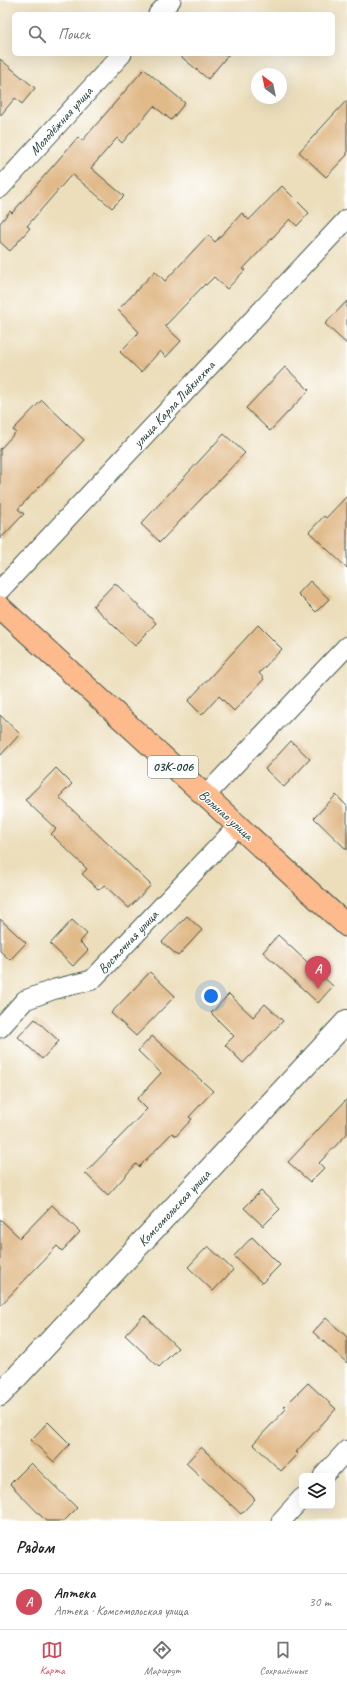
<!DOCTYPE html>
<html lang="ru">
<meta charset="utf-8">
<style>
body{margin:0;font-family:Caveat,sans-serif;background:#f6f6f6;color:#202124}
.controls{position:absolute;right:12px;bottom:12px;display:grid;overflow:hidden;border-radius:6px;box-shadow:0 4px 16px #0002}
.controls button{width:36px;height:36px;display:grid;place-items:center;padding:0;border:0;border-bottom:1px solid #e0e0e0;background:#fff;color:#202124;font:20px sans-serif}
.compass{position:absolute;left:251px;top:68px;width:36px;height:36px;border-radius:50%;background:#fff;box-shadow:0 4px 16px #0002;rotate:327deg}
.you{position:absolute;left:211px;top:996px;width:14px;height:14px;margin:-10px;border:3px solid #fff;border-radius:50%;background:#1a73e8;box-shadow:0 0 0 6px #1a73e833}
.badge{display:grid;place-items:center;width:26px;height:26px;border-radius:50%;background:#d1495b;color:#fff;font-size:13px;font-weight:700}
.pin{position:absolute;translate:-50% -33px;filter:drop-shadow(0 1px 2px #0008)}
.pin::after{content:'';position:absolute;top:21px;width:14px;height:12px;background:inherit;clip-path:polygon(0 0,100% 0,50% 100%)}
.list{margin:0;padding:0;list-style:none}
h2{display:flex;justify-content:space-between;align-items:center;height:52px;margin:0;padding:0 16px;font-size:17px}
h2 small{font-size:13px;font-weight:400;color:#757577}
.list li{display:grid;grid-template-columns:26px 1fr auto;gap:12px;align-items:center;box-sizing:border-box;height:56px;padding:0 16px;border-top:1px solid #e0e0e0}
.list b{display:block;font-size:15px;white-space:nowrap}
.list p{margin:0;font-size:13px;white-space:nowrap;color:#757577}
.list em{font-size:13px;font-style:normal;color:#757577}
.icon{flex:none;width:22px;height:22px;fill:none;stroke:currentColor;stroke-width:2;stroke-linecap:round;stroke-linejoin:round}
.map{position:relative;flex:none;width:347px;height:1521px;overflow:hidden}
.search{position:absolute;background:#fff;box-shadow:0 4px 16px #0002;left:12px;right:12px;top:12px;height:44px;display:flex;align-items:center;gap:10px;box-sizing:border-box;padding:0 14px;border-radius:6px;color:#757577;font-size:15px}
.sheet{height:108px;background:#fff}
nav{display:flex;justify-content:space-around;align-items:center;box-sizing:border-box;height:56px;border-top:1px solid #e0e0e0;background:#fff;font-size:11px;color:#757577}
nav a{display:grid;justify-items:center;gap:2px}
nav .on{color:#d1495b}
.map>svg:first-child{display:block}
.building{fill:#e1ba89}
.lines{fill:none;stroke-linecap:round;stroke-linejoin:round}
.minor-casing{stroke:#3e5548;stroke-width:21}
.tertiary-casing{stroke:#3e5548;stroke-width:24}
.primary-casing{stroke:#3e5548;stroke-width:24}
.minor{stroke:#fff;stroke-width:19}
.tertiary{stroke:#fff;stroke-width:22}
.primary{stroke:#fcba8d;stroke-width:22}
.labels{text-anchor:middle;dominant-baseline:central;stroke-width:3;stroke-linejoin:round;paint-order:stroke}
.shield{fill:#fff;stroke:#627771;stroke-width:1}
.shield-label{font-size:13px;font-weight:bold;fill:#1f3d34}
.street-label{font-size:14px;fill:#1f3d34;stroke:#fff}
</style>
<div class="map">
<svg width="347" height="1521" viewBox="0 0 347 1521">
<rect width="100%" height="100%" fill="#fff"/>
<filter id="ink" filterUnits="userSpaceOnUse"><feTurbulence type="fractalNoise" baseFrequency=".025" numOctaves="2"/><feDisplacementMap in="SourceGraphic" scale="8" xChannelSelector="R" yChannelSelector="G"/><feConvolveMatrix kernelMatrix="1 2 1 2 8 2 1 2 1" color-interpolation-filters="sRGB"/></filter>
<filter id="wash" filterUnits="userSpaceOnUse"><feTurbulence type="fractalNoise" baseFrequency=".012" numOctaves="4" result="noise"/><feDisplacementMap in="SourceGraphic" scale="16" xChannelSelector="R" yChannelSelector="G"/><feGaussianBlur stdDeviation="0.9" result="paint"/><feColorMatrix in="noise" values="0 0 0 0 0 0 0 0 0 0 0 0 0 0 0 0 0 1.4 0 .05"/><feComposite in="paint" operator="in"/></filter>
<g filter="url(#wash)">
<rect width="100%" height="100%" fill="#ecdebb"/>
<g id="blocks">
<path class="building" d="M 178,54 L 229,54 L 208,79 Z
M 0,59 L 35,88 L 22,104 L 15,98 L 0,116 Z
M 144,69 L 185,103 L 171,120 L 154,106 L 122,143 L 117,138 L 91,168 L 124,196 L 112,208 L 72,174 L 27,226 L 30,228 L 10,251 L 0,242 L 0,223 L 10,211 L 12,213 L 78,137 L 82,141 Z
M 347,100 L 347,155 L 326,177 L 299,152 Z
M 282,186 L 309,213 L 297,226 L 290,219 L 243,269 L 245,270 L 227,289 L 214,277 L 206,285 L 205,284 L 165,326 L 181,341 L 166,357 L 160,351 L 141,372 L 120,352 L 139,332 L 118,310 L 155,271 L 165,281 L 208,235 L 215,242 L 242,213 L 249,220 Z
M 347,301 L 347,344 L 325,324 Z
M 285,367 L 309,390 L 270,431 L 246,408 Z
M 42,400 L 84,440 L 18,509 L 24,514 L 0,539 L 0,449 L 16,432 L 13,430 Z
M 224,434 L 245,453 L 160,542 L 141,524 Z
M 347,496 L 347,568 L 309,532 L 324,516 L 326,518 Z
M 310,581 L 329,599 L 316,612 L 298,594 Z
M 115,583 L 156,623 L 135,646 L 93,606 Z
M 258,625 L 282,649 L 259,673 L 264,679 L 234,711 L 219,696 L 202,715 L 188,701 Z
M 0,715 L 20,734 L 0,756 Z
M 291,741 L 310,759 L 284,787 L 265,769 Z
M 56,768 L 72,784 L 59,797 L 151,885 L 129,908 L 104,885 L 99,890 L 82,874 L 87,869 L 51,834 L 56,829 L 25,800 Z
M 336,795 L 347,806 L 347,850 L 314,818 Z
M 187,916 L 202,930 L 178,956 L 162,942 Z
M 0,919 L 26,943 L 10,960 L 0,951 Z
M 72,920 L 87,934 L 80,942 L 88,950 L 73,966 L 50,944 Z
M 278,935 L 333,986 L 318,1003 L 263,952 Z
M 150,972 L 175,996 L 136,1036 L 111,1013 Z
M 229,994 L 253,1017 L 265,1004 L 283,1021 L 243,1063 L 225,1045 L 234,1036 L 211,1013 Z
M 35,1019 L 59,1041 L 42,1059 L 18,1037 Z
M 152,1036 L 213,1091 L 189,1117 L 192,1119 L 176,1136 L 172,1133 L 139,1167 L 136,1164 L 108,1195 L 85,1173 L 147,1109 L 137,1099 L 161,1073 L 138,1051 Z
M 347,1099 L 347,1134 L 319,1163 L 324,1168 L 310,1182 L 288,1162 Z
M 261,1191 L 280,1209 L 263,1226 L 244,1208 Z
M 52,1205 L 80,1232 L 62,1251 L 57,1246 L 0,1306 L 0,1219 L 20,1238 Z
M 252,1237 L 280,1265 L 262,1283 L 234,1256 Z
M 208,1246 L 233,1270 L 213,1291 L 188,1267 Z
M 144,1315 L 178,1348 L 159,1367 L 125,1335 Z
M 326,1318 L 347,1337 L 347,1363 L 313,1332 Z
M 308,1383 L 336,1409 L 296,1452 L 298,1453 L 281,1471 L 253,1444 L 286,1409 L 284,1407 Z
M 48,1422 L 70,1444 L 54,1462 L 31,1440 Z
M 201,1447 L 255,1499 L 241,1514 L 186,1463 Z
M 31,1463 L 77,1508 L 64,1521 L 46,1521 L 10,1484 Z"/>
</g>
</g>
<g filter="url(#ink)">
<use href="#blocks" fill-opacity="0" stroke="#3e5548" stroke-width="1"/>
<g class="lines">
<defs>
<path id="minor" d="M 158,14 L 171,0
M 0,188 L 122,54
M 0,590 L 347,219
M 205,796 L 347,646
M 0,1028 L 25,1000 L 55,989 L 92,980 L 238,826
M 323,1476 L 347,1450
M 281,1521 L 302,1498"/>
<path id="tertiary" d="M 0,1395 L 347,1021"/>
<path id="primary" d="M 0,607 L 347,926"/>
</defs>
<use href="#minor" class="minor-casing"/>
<use href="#tertiary" class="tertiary-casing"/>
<use href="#primary" class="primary-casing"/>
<use href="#minor" class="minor"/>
<use href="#tertiary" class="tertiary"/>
<use href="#primary" class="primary"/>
</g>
</g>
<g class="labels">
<rect class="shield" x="148" y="756" width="50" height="22" rx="3"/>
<g class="shield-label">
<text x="173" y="767">03К-006</text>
</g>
<g class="street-label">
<text transform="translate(61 121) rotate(-48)">Молодёжная улица</text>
<text transform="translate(174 404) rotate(-47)">улица Карла Либкнехта</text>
<text transform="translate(226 815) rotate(42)">Вольная улица</text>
<text transform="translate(128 942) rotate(-47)">Восточная улица</text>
<text transform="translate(174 1208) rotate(-47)">Комсомольская улица</text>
</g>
</g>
</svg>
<div class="controls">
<button><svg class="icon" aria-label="layers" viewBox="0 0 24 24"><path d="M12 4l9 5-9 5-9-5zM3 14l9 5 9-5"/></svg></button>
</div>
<svg class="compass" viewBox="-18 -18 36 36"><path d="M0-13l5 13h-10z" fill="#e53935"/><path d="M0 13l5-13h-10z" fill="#757577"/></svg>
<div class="you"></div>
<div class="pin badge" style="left:318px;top:989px">A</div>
<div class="search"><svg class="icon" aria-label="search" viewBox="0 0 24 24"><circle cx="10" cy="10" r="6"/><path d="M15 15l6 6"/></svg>Поиск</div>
</div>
<section class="sheet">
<h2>Рядом<small></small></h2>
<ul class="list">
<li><span class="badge">A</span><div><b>Аптека</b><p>Аптека · Комсомольская улица</p></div><em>30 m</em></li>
</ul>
</section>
<nav>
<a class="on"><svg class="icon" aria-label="map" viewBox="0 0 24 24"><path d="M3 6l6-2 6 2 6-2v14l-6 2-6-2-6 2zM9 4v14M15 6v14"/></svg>Карта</a>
<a><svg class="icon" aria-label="directions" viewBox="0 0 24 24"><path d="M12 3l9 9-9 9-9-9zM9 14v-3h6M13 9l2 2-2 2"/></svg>Маршрут</a>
<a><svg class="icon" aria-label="saved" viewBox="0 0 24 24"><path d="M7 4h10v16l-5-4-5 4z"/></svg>Сохранённые</a>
</nav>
